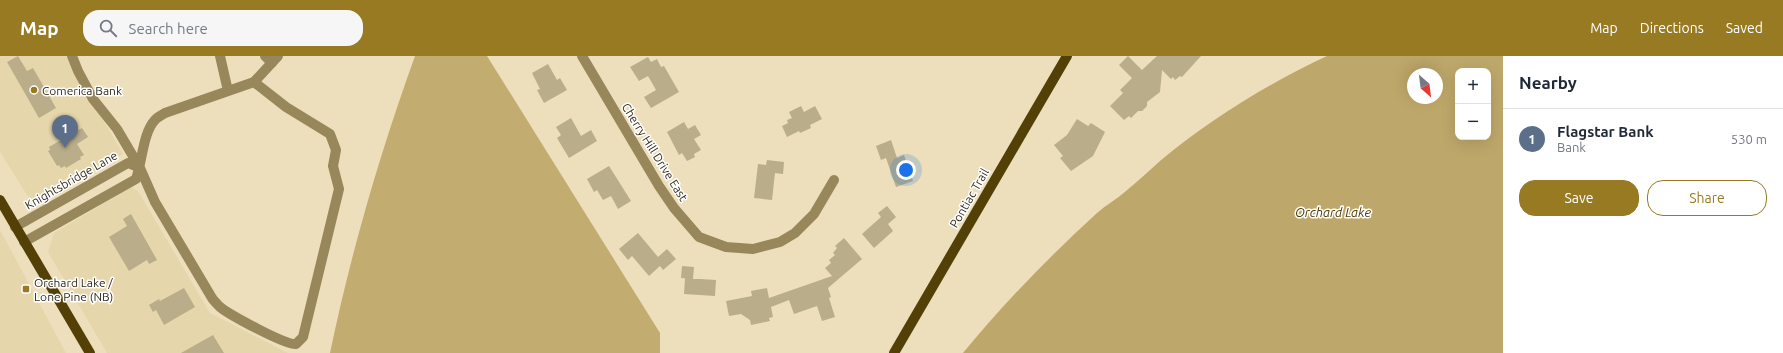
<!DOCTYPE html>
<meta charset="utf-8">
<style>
body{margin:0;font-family:Ubuntu,sans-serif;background:#f6f6f7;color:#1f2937}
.controls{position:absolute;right:12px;top:12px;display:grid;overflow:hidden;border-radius:8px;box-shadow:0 4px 16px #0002}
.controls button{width:36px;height:36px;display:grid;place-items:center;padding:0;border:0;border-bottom:1px solid #e0e1e3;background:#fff;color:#1f2937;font:20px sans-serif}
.compass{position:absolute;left:1407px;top:12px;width:36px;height:36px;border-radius:50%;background:#fff;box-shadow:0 4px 16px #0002;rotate:152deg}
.you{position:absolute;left:906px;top:114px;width:14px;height:14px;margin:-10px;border:3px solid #fff;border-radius:50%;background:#1a73e8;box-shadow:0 0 0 6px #1a73e833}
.badge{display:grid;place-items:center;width:26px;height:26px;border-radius:50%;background:#987a23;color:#fff;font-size:13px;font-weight:700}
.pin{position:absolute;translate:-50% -33px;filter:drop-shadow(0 1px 2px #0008)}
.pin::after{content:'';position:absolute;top:21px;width:14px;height:12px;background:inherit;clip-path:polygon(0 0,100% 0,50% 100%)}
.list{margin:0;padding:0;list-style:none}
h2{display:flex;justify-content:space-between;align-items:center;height:52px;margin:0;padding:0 16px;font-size:17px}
h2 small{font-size:13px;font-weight:400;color:#747a83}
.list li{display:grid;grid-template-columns:26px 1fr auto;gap:12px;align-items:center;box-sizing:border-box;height:60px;padding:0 16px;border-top:1px solid #e0e1e3}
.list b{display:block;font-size:15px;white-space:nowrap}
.list p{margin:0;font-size:13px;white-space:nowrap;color:#747a83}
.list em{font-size:13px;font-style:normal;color:#747a83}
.actions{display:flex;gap:8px;padding:12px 16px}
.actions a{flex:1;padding:9px 0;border:1px solid #987a23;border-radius:16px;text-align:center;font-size:14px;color:#987a23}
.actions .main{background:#987a23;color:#fff}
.icon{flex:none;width:22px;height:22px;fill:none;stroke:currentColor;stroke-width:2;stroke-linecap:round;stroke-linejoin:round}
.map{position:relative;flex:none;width:1503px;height:297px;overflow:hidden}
header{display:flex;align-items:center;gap:24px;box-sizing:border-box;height:56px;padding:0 20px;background:#987a23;color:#fff}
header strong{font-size:19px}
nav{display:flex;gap:22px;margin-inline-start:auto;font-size:14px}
.search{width:280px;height:36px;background:#f6f6f7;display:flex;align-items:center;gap:10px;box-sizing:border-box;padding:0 14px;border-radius:16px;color:#747a83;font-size:15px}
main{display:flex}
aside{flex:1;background:#fff}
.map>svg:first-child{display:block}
.built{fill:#e6d6ab}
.forest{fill:#c3ac6f}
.water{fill:#bea76a;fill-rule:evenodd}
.building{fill:#baad8a}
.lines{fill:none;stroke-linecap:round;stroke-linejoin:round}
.minor{stroke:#98875a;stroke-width:10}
.major{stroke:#524007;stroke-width:10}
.poi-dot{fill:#987a23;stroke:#fff;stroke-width:1.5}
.labels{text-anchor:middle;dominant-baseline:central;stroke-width:3;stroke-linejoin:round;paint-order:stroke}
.poi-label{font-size:12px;fill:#312b1e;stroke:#fff;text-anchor:start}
.street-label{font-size:12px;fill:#312b1e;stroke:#fff}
.water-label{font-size:13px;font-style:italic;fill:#4a3a07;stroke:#fff}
</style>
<header>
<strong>Map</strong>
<div class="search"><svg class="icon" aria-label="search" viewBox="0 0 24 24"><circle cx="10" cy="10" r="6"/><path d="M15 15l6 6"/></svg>Search here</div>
<nav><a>Map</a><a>Directions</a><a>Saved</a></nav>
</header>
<main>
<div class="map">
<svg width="1503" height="297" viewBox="0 0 1503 297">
<rect width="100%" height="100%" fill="#eddfbb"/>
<path class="built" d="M 0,0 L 66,0 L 123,98 L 34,150 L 0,96 Z
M 131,131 L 138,135 L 210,257 L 288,297 L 107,297 L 48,196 L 54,177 Z
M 0,174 L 66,297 L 0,297 Z"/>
<path class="forest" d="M 415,0 L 487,0 L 660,277 L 660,297 L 330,297 C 351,196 380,97 415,0 Z"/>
<path class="water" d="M 1327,0 L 1503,0 L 1503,297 L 963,297 C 1004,247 1049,201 1097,157 C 1106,149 1117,143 1126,135 C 1138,125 1149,115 1160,105 C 1209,64 1269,27 1327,0 ZM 1458,15 L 1488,15 L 1488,81 L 1458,81 ZM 1413,18 L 1437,18 L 1437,42 L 1413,42 Z"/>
<path class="building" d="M 18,0 L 27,15 L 33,12 L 56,52 L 39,62 L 7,6 Z
M 1128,0 L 1142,14 L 1157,0 L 1201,0 L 1182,21 L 1180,20 L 1175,24 L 1173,21 L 1171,23 L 1162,14 L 1160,36 L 1147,46 L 1147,50 L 1142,55 L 1138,55 L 1131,62 L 1129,60 L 1124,64 L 1110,50 L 1123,37 L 1120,34 L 1132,22 L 1119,9 Z
M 648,1 L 651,6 L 657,3 L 661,11 L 664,10 L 679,36 L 651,52 L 644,41 L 656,34 L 648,20 L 639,25 L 630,11 Z
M 548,8 L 557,24 L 560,22 L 567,34 L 544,47 L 537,34 L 540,33 L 532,17 Z
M 801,50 L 804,56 L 815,50 L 822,63 L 810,69 L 811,72 L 800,77 L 799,75 L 787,81 L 782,70 L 788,67 L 787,64 L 792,62 L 789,56 Z
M 571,62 L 581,80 L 591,74 L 597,85 L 569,102 L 557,82 L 561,79 L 556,71 Z
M 1077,63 L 1088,70 L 1091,67 L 1105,76 L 1093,100 L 1071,115 L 1060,102 L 1063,100 L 1054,89 L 1067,79 Z
M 684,66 L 688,73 L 695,69 L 701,79 L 694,83 L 701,94 L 694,98 L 695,101 L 687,105 L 682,97 L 679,99 L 667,76 Z
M 82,72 L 88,81 L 77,88 L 84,99 L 80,101 L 81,103 L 66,112 L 65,110 L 61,112 L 59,109 L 57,110 L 48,95 L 50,94 L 49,91 Z
M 891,84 L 897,102 L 904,99 L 913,125 L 896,131 L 886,102 L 881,104 L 876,90 Z
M 767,104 L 784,106 L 783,118 L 775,117 L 772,144 L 754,142 L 758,108 L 766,109 Z
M 609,110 L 631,145 L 618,153 L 611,140 L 603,144 L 597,134 L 594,136 L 587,123 Z
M 887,150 L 896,161 L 888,168 L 893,175 L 874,192 L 862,178 L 881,161 L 878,157 Z
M 131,158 L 157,204 L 149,208 L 147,204 L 129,215 L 109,181 L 127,170 L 123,163 Z
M 638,177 L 658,201 L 667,193 L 676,203 L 663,214 L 660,210 L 649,220 L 632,200 L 628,204 L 619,193 Z
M 844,182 L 862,203 L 828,232 L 831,241 L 829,242 L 835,261 L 822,265 L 817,250 L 794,258 L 789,244 L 771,251 L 773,261 L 769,262 L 770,265 L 751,269 L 750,264 L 741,258 L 729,260 L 726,245 L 752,240 L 751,235 L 767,232 L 769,242 L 832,220 L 825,212 L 831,207 L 829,204 L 835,199 L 833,197 L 837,192 L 835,190 Z
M 682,210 L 694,211 L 693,223 L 681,222 Z
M 685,222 L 716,224 L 715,240 L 684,238 Z
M 184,232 L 195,251 L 164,269 L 156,254 L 153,256 L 149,249 L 159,243 L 160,245 Z
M 213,279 L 224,297 L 181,297 Z"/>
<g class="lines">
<path class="minor" d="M 72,0 L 78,15 L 93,43 L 117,73 L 140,112 L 155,146 L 212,242 C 214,245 217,248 220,251 C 230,259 285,289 296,288 L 303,281 L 339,133 L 333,110 L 336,94 L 330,78 L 286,51 L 254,26
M 220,0 L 228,35
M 265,0 L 272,7
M 582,0 L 659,130 L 674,152 L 699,181 L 726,191 L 753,193 L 780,186 L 795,177 L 814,158 L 834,124
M 15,171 L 128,107 L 140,112
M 24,186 L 136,123 C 142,107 143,76 155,64 C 157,61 162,59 165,57 L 254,26 L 278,0"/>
<path class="major" d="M 0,144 L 90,297
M 894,297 L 1067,0"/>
</g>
<g class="poi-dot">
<circle cx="34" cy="34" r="4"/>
<rect x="22" y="229" width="8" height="8" rx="2"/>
</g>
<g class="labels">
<g class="poi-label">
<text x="42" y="34">Comerica Bank</text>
<text x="34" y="226">Orchard Lake /<tspan x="34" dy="14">Lone Pine (NB)</tspan></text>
</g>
<g class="street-label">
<text transform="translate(655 96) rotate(58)">Cherry Hill Drive East</text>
<text transform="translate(71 124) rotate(-30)">Knightsbridge Lane</text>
<text transform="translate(969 142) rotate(-60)">Pontiac Trail</text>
</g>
<g class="water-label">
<text x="1333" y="156">Orchard Lake</text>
</g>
</g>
</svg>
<div class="controls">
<button>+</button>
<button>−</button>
</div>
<svg class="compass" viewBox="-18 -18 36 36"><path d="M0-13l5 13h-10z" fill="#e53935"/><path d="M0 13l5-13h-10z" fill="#747a83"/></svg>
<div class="you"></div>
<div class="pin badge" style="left:65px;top:92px;background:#5c6f8a">1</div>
</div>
<aside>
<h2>Nearby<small></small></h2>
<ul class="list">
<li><span class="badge" style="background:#5c6f8a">1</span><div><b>Flagstar Bank</b><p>Bank</p></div><em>530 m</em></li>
</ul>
<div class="actions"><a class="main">Save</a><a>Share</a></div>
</aside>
</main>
